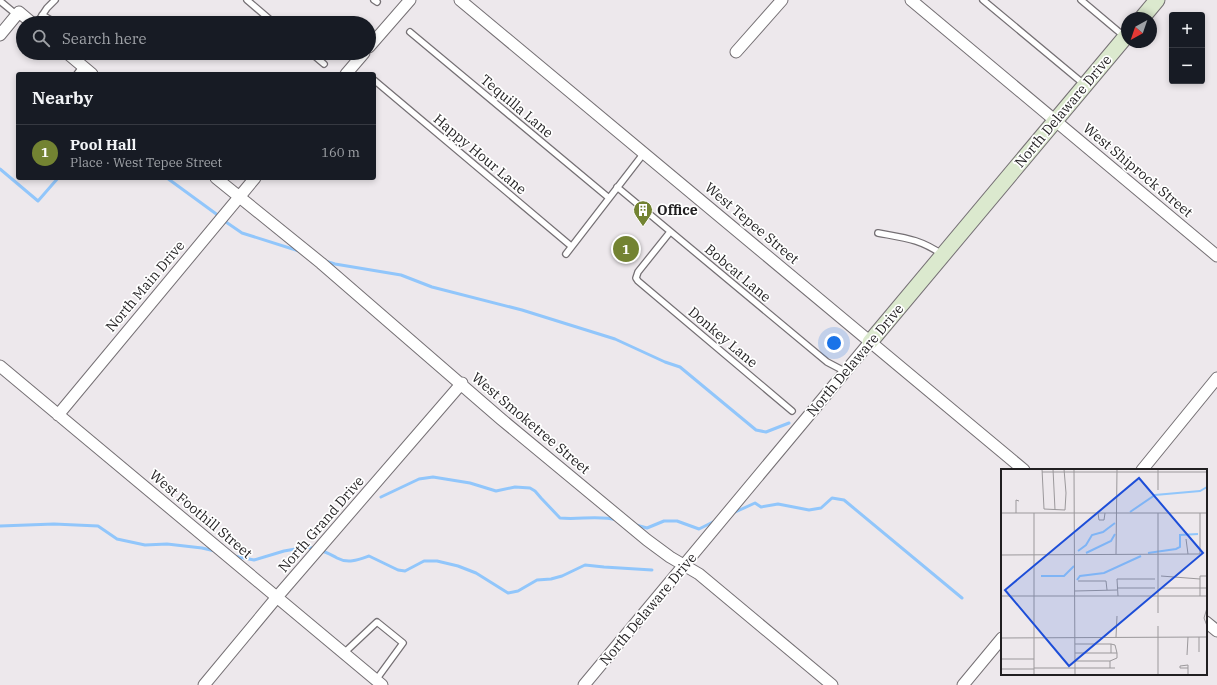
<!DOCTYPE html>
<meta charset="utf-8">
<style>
body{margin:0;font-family:"IBM Plex Serif",serif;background:#242831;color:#f1f3f6}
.controls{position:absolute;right:12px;top:12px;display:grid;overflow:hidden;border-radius:4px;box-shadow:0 2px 6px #0003}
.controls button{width:36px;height:36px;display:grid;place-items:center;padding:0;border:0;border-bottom:1px solid #363941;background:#171b24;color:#f1f3f6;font:20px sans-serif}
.compass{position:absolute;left:1121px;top:12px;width:36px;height:36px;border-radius:50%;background:#171b24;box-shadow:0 2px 6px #0003;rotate:220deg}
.you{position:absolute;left:834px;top:343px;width:14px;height:14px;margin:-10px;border:3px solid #fff;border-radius:50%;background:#1a73e8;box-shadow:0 0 0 6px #1a73e833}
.badge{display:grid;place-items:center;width:26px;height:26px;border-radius:50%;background:#738332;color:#fff;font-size:13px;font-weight:700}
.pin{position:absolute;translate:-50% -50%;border:2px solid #fff;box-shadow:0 1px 4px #0006}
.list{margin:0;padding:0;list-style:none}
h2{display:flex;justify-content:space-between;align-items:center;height:52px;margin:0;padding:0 16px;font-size:17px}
h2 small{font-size:13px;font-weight:400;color:#9ea1a6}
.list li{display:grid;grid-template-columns:26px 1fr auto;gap:12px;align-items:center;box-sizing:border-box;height:56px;padding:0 16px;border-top:1px solid #363941}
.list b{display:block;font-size:15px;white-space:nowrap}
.list p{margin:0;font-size:13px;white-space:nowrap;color:#9ea1a6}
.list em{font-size:13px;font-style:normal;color:#9ea1a6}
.icon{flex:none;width:22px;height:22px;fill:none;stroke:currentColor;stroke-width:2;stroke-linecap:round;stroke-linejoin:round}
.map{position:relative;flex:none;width:1217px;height:685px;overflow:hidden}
.search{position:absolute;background:#171b24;box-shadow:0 2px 6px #0003;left:16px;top:16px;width:360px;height:44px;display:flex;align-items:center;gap:10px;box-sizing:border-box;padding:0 14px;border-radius:22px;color:#9ea1a6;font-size:15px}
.panel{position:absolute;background:#171b24;box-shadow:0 2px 6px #0003;left:16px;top:72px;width:360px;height:108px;border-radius:4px}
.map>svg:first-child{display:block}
.water{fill:#91c6fb}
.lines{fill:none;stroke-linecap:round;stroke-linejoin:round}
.stream{stroke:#91c6fb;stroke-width:3}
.lane-casing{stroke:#757074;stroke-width:8}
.street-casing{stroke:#757074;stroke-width:13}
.secondary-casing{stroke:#757074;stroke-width:17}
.lane{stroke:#fff;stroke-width:5.5}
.street{stroke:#fff;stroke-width:11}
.secondary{stroke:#dbe9ce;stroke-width:15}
.labels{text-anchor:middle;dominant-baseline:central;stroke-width:3.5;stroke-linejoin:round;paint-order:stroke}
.street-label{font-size:14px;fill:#211f21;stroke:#fff}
.poi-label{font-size:14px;font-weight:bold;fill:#211f21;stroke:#fff;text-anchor:start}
.inset-river{fill:none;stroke:#91c6fb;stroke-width:2}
.inset-road{fill:none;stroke:#9b989b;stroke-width:1}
.view{fill:#1d4ed8;fill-opacity:0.15;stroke:#1d4ed8;stroke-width:2}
.inset-edge{fill:none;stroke:#211f21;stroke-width:2}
</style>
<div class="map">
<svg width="1217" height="685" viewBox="0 0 1217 685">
<rect width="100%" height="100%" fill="#ede8ec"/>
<path class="water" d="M 669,208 L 674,209 L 678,208 L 682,211 L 683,214 L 681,216 L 672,216 L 667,212 L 667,209 Z"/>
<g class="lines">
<path class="stream" d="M 0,169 L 38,201 L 58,178
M 167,178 L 219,216
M 223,220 L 242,233 L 299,251
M 325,261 L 335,264 L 401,275 L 432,287 L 522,310 L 615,339 L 665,362 L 680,367 L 756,430 L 766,432 L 789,423
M 381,497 L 419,479 L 433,477 L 470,483 L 496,491 L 515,487 L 530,488 L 535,491 L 541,498 L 560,518 C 579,520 599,515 617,520
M 733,513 L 755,503 L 761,507 L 778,504 L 809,510 L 821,508 L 832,498 L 844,500 L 962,598
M 636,525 L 647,528 L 664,521 L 677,521 L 699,529 L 715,521
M 0,526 L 54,524 L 98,526 L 117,539 L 145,545 L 167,544 L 202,548 L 215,551
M 321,551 C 327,552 331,555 337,558 C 348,564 358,560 369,556 L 398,570 L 405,571 L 424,561 L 437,561 L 458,566 L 476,573 L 508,593 L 518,591 L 537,580 L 551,579 L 562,576 L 585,565 L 604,567 L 652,570
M 234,556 L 254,560 L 284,551 L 307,547 L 316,549"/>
<defs>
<path id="lane" d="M 247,0 L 274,23
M 374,0 L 377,2
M 983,0 L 1085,85
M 1081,0 L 1125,37
M 0,1 L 17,15
M 42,15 L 56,23
M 37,23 L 47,8 L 55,0
M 410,32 L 609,198
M 311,53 L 324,64
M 77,74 L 83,66
M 374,80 L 571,246
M 617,187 L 827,362 L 846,372
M 670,232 L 638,272 L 636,278 L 638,281 L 792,411
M 878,233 C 905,238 920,239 943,255
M 566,254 L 644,153
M 344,653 L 377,622 L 403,643 L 376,680"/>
<path id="street" d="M 460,0 L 1024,470
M 911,0 L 1217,256
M 0,35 L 19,12 L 32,23
M 369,47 L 410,0
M 736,52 L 782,0
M 67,53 L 92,74
M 346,74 L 364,53
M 216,178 L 321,263 L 501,419 L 647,540 L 670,557 L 699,574 L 832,685
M 0,366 L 382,685
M 58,415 L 255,178
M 1142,470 L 1217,378
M 1206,622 L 1217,631
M 204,685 L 277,597 L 462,383
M 584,685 L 870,342
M 963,685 L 1002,638"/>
<path id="secondary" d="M 1142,18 L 1157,0
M 870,342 L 1127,35"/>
</defs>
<use href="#lane" class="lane-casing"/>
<use href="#street" class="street-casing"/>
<use href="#secondary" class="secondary-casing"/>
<use href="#lane" class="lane"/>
<use href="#street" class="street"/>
<use href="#secondary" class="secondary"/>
</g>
<defs>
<symbol id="building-pin" viewBox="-11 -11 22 30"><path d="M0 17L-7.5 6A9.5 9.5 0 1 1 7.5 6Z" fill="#738332" stroke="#fff"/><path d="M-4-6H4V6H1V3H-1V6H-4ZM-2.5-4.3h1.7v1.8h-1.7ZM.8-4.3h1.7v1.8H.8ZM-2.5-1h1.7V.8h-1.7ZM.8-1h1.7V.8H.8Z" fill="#fff"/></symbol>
</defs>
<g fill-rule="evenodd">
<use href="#building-pin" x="632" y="199" width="22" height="30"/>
</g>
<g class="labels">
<g class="street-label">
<text transform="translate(517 106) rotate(40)">Tequilla Lane</text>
<text transform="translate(1063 111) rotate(-50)">North Delaware Drive</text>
<text transform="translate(480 154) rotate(40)">Happy Hour Lane</text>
<text transform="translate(1138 170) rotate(40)">West Shiprock Street</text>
<text transform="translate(752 223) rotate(40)">West Tepee Street</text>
<text transform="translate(738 273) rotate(40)">Bobcat Lane</text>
<text transform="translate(145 286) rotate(-50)">North Main Drive</text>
<text transform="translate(723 337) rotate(40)">Donkey Lane</text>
<text transform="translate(855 360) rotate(-50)">North Delaware Drive</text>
<text transform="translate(531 423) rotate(40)">West Smoketree Street</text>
<text transform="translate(201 514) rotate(40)">West Foothill Street</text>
<text transform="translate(321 524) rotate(-49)">North Grand Drive</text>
<text transform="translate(648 609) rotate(-50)">North Delaware Drive</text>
</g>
<g class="poi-label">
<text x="657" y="210">Office</text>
</g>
</g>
<g transform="translate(1001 469)">
<rect width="206" height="206" fill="#ede8ec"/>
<path class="inset-river" d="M 129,43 L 154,26 L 199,22 L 206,18M 77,82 L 85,76 L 91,66 L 102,63 L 114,54M 85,84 L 110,72 L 114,65M 147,84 L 175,80 L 179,78 L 179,66 L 197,65M 40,107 L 63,107 L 73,97M 76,111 L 79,107 L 103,104 L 140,87"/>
<path class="inset-road" d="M 41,0 L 43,40 L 64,41 L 65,24 L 63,0M 52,0 L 54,41M 73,0 L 74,206M 157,0 L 157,21M 41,3 L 206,3M 0,44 L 206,44M 15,44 L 15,31 L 18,32M 97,44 L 98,51 L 103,51 L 104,44M 185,70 L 187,85M 206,71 L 206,97M 115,85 L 116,0M 0,86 L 199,85 L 199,44M 160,107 L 199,110M 116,110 L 154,110M 116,110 L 117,127M 77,112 L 105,112 L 106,121M 116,119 L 154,119M 160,119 L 206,119M 74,122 L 116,121M 0,127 L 206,127M 199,127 L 199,107 L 206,107M 206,139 L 203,149 L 206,157M 157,144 L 157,44M 115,168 L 116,147M 0,169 L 206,168M 74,175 L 110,175 L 110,184M 110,175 L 114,176 L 116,184M 198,183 L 198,168M 74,184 L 116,184 L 116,189 L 109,192M 186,186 L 187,168M 0,190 L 33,190M 74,192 L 109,192 L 109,199M 33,199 L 114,199M 187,199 L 179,199 L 179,197 L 187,196 L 187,206M 0,200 L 33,200M 33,206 L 33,44M 157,206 L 157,157"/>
<path class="view" d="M 138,9 L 202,84 L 68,197 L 4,121 Z"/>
<rect width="206" height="206" class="inset-edge"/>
</g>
</svg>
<div class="controls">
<button>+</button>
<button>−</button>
</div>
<svg class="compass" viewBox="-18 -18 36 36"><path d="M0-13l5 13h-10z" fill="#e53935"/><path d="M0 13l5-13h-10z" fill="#9ea1a6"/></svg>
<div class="you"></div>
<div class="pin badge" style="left:626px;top:249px">1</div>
<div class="search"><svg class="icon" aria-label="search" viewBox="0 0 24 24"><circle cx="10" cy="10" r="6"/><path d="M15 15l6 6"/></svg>Search here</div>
<section class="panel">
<h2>Nearby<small></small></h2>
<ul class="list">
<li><span class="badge">1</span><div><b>Pool Hall</b><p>Place · West Tepee Street</p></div><em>160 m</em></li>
</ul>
</section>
</div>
